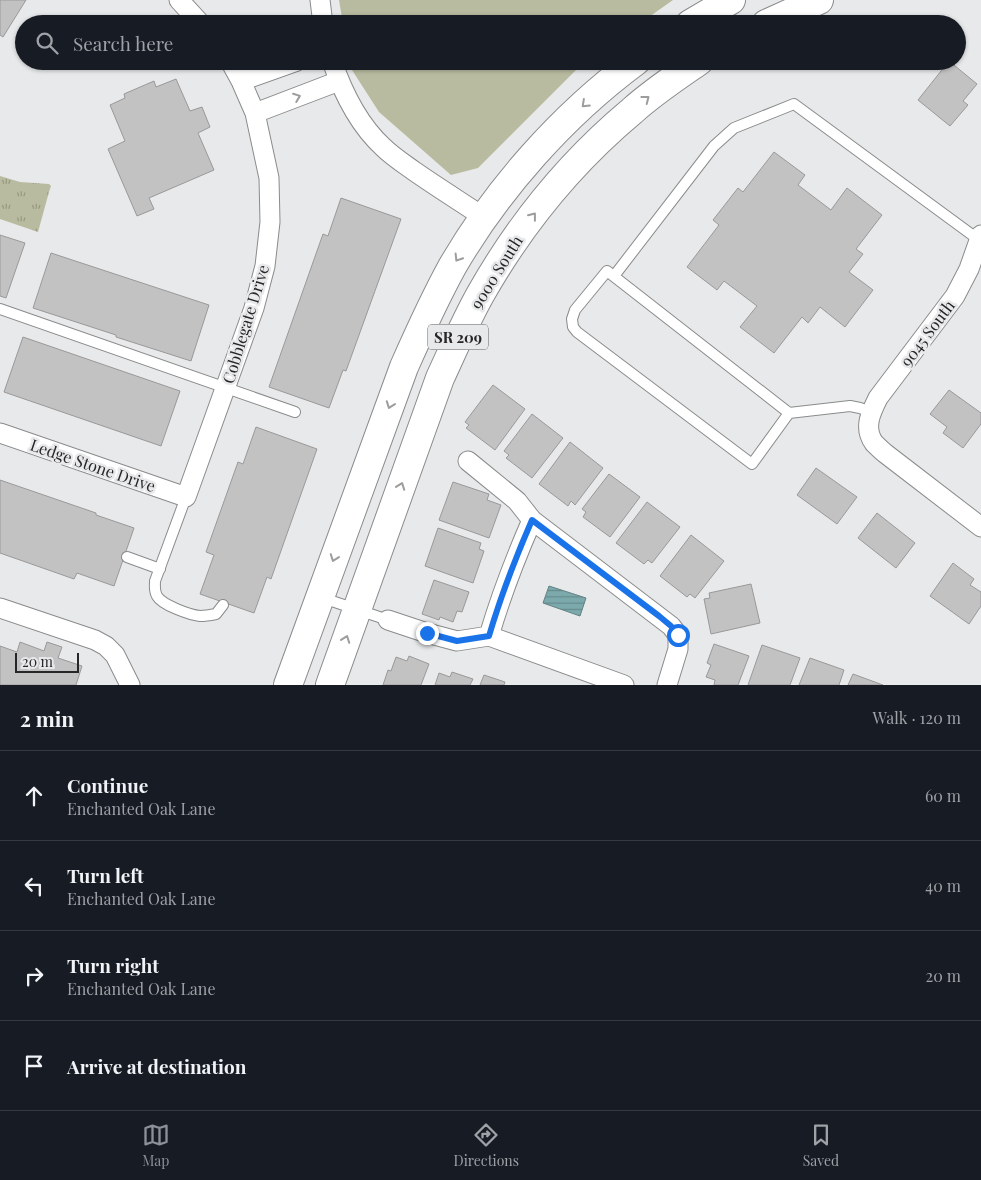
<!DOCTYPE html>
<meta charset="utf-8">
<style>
body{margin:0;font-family:"Playfair Display",serif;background:#242831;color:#f1f3f6}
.scale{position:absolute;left:15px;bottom:12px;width:64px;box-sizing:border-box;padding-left:5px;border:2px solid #262627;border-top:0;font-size:14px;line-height:18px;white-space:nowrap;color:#262627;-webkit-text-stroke:4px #e8e9ea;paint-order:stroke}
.stop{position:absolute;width:15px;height:15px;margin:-11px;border:4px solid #1a73e8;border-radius:50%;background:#fff}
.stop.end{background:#1a73e8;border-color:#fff;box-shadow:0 1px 5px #0008}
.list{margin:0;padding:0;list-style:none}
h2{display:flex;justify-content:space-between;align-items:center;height:65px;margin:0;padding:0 20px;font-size:21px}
h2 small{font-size:16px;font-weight:400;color:#9ea1a6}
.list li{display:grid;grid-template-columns:32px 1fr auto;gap:15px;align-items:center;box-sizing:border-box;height:90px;padding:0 20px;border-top:1px solid #363941}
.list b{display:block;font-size:19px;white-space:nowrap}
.list p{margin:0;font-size:16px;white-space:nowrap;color:#9ea1a6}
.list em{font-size:16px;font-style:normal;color:#9ea1a6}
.icon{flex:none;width:28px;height:28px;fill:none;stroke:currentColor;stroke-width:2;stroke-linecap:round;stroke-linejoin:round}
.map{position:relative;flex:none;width:981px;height:685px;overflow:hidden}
.search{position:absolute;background:#171b24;box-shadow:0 1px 4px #0004;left:15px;right:15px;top:15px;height:55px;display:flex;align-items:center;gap:12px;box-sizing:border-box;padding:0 18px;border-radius:28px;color:#9ea1a6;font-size:19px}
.sheet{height:425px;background:#171b24}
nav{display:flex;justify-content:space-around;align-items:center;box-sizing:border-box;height:70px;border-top:1px solid #363941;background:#171b24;font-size:14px;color:#9ea1a6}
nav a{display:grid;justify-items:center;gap:2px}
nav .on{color:#8c9099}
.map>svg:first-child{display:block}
.green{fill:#b9bba0}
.park{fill:url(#park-tufts)}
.water{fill:url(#water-rules);stroke:#628284}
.building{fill:#c3c2c3;stroke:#9a999a}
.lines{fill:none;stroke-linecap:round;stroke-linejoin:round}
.service-casing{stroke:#8a8b8c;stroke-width:12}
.minor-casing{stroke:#8a8b8c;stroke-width:21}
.primary-casing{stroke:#8a8b8c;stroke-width:30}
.service{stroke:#fff;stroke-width:10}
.minor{stroke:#fff;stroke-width:19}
.primary{stroke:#fff;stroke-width:28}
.oneway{stroke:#9d9d9e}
.route{stroke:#1a73e8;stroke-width:6}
.labels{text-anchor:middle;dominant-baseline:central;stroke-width:5;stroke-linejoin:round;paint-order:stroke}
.shield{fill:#e8e9ea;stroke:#606062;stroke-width:1}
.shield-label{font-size:15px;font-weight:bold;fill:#262627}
.street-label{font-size:16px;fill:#262627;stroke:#e8e9ea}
</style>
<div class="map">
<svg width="981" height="685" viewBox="0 0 981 685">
<defs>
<pattern id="park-tufts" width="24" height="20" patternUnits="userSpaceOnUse" patternTransform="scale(1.25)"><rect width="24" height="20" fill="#b9bba0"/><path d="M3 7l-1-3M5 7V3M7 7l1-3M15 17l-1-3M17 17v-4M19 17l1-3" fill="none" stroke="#969882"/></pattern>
<pattern id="water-rules" width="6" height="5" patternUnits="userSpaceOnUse" patternTransform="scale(1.25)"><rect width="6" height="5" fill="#7caaac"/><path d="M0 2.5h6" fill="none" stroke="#658a8c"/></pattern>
</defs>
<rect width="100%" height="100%" fill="#e8e9ea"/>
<path class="green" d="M 339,0 L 673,0 L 639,24 L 343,24 Z
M 350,61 L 586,61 L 580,66 L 478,168 L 451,175 L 379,112 L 352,70 Z"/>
<path class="park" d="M 0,176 L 20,182 L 49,184 L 51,186 L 49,192 L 38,232 L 0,219 Z"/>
<path class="water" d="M 549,586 L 586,598 L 580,616 L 543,603 Z"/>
<path class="building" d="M 0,0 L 26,0 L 3,37 L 0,35 Z
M 949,61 L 977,84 L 963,101 L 968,105 L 950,126 L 918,100 Z
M 176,79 L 190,111 L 202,107 L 210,127 L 198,133 L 214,170 L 149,198 L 154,209 L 137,216 L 108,149 L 125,141 L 110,105 L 125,98 L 124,94 L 154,81 L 156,87 Z
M 774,152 L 805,175 L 798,185 L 831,210 L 847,188 L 882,215 L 856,249 L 863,254 L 849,272 L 873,290 L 845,327 L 820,307 L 808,323 L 802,317 L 774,353 L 740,327 L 757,306 L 724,281 L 717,290 L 687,267 L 719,225 L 713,220 L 738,188 L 743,192 Z
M 341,198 L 401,219 L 346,371 L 343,370 L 329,408 L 269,387 L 323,234 L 328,236 Z
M 0,235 L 25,243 L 6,298 L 0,296 Z
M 51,253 L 209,305 L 191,361 L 116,337 L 116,335 L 33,308 Z
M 23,337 L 180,391 L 161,446 L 4,392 Z
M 493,385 L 525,409 L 495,450 L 466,428 L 469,425 L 465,422 Z
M 949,390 L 981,413 L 981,424 L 963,448 L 943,433 L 947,427 L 930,414 Z
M 532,414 L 563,438 L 532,478 L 506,458 L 509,455 L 504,451 Z
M 256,427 L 317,449 L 271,579 L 267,577 L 254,613 L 200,594 L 214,555 L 206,552 L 238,462 L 243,464 Z
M 570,442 L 603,468 L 575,505 L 571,501 L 568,506 L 539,484 Z
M 816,468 L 857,497 L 837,524 L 797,495 Z
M 609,474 L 640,497 L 610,537 L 583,517 L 586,512 L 582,509 Z
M 0,480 L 96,513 L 96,515 L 134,528 L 114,586 L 77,573 L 74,579 L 0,553 Z
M 453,482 L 489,494 L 487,500 L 501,505 L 489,538 L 439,520 Z
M 647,502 L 680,527 L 652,563 L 648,560 L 644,564 L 616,543 Z
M 877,513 L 915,543 L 896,568 L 858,538 Z
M 438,528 L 481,543 L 479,549 L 484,551 L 473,583 L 425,566 Z
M 691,535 L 724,561 L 695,598 L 690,594 L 687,597 L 660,576 Z
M 953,563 L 974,579 L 970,585 L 981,592 L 981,606 L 969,624 L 930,596 Z
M 434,580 L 469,592 L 462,612 L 457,611 L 453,622 L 440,617 L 439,620 L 422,614 Z
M 751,584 L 760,623 L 711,634 L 704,599 L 710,598 L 709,593 Z
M 20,642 L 44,651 L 47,642 L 62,647 L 58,658 L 82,666 L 76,685 L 0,685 L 0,646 L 17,652 Z
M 714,644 L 749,656 L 738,685 L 714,685 L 715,680 L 706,677 L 711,665 L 707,663 Z
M 762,645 L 800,658 L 790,685 L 748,685 Z
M 409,656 L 429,664 L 421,685 L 383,685 L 388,670 L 391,671 L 396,657 L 407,661 Z
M 810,658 L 844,670 L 839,685 L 799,685 Z
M 452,672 L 473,679 L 470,685 L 435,685 L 439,673 L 450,677 Z
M 853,674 L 883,685 L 848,685 Z
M 484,675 L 505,682 L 504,685 L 480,685 Z"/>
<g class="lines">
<defs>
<path id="service" d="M 614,276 L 714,146 L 734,128 L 794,104 L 979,240
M 0,309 L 295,412
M 789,413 L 607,271 L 575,310 L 572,319 L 573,327 L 577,332 L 752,464 L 789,413 L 850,406 L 860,408 L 871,412
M 186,497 L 155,581 C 155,586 154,591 157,596 C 162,605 190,615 200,616 C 205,616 211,615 216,614 L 223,605
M 127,557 L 160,569
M 320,597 L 388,620"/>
<path id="minor" d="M 179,0 L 201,24
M 320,0 L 323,24
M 332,61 C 343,93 358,124 383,147 C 392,156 403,163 414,171 C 437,187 461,202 485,218
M 241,81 L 297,61
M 255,113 L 339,81
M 981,235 L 969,269 L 955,296 L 878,398 C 871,412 863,428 874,443 C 878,447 882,451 886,454 L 981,527
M 0,433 L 186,497 L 254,308 L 265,266 L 270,222 L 269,178 L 255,113 L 241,81 L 230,61
M 468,461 L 517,501 L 532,520 L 671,626 L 678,635 L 678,649 L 667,685
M 0,608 L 95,640 L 106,646 L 115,655 L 130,685
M 388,620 L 427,633 L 457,641 L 489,636 L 624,685
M 489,636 C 501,595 515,559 532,520"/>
<path id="primary" d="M 690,24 L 731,0
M 766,24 L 819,0
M 288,685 L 404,367 C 419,333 434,300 452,267 C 497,189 563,115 636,61
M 330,685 L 440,378 C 453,350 465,322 480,295 C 519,226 571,162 632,111 C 653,92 676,77 699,61"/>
</defs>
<use href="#service" class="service-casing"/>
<use href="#minor" class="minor-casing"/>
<use href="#primary" class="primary-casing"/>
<use href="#service" class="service"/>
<use href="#minor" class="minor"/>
<use href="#primary" class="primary"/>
</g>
<defs><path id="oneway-chevron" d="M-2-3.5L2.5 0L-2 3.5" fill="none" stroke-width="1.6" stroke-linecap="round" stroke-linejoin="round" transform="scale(1.25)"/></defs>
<g class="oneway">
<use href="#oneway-chevron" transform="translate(297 97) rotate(-21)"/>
<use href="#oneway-chevron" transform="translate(646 99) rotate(-38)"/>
<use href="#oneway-chevron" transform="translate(585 104) rotate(137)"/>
<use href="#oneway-chevron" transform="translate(533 216) rotate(-52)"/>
<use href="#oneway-chevron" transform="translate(458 258) rotate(122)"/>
<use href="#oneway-chevron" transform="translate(390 405) rotate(110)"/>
<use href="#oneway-chevron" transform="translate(401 486) rotate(-70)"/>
<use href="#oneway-chevron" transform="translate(334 558) rotate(110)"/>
<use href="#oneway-chevron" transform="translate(346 639) rotate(-70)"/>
</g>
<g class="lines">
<path class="route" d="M 427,633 L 457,641 L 489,636 C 501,595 515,559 532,520 L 659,616 L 671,626 L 678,635"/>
</g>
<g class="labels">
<rect class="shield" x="428" y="324.5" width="60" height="25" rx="4"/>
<g class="shield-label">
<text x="458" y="337">SR 209</text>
</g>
<g class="street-label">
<text transform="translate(496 272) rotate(-58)">9000 South</text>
<text transform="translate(245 324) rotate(-73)">Cobblegate Drive</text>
<text transform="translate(927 333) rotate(-53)">9045 South</text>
<text transform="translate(93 465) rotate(19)">Ledge Stone Drive</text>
</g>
</g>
</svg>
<div class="scale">20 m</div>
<div class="stop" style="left:678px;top:635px"></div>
<div class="stop end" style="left:427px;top:633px"></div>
<div class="search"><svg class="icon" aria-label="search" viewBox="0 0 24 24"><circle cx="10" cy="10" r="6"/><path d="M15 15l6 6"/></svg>Search here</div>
</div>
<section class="sheet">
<h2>2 min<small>Walk · 120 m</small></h2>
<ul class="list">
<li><svg class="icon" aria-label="ahead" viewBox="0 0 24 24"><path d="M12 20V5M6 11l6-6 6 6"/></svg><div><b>Continue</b><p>Enchanted Oak Lane</p></div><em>60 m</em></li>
<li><svg class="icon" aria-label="left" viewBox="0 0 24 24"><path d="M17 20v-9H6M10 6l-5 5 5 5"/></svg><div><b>Turn left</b><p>Enchanted Oak Lane</p></div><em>40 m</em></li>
<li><svg class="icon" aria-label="right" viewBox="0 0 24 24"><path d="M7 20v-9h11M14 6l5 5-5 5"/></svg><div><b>Turn right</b><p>Enchanted Oak Lane</p></div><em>20 m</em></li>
<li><svg class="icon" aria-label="arrive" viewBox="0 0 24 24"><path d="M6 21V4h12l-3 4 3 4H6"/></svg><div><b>Arrive at destination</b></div></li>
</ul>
</section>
<nav>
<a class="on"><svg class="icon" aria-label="map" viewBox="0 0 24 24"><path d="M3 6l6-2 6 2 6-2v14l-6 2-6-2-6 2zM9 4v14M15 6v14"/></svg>Map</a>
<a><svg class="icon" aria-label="directions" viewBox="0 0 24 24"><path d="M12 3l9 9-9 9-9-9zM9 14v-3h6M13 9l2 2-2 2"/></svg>Directions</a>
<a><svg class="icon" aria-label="saved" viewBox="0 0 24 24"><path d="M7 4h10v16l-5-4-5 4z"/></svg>Saved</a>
</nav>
